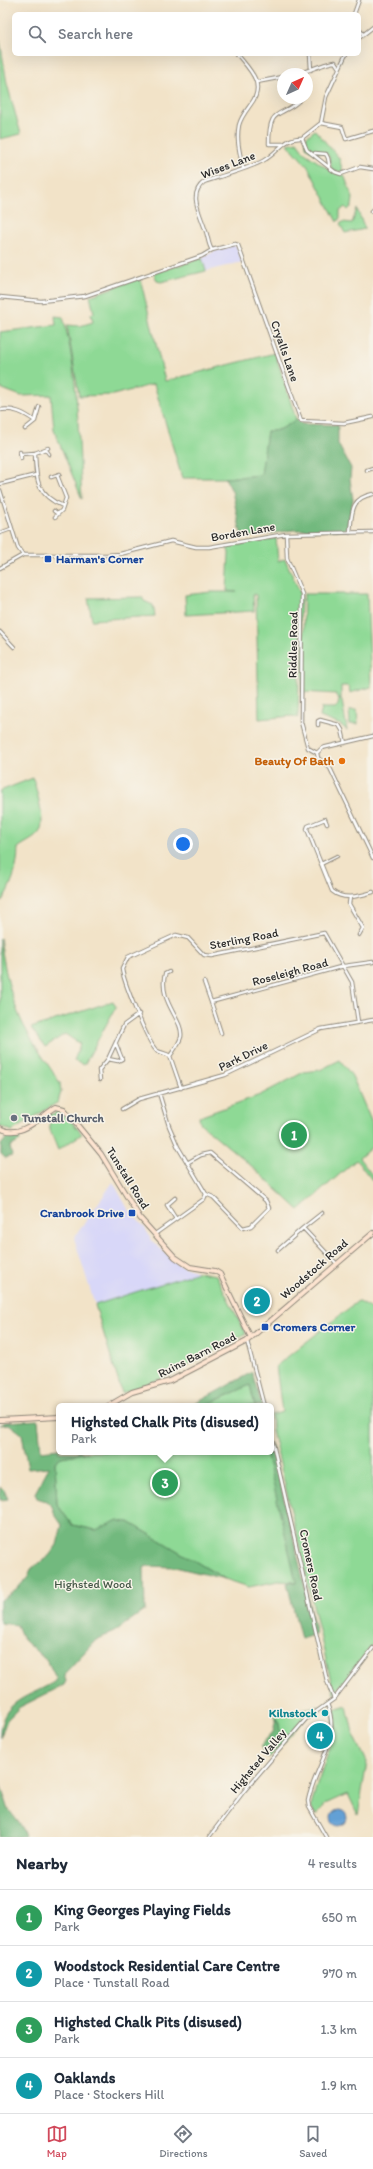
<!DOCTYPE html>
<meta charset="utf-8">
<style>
body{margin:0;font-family:Itim,sans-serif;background:#f6f6f7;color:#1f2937}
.compass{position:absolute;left:277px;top:68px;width:36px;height:36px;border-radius:50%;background:#fff;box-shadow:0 4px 16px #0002;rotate:45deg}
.you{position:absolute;left:183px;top:844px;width:14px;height:14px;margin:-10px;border:3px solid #fff;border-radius:50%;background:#1a73e8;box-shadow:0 0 0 6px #1a73e833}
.badge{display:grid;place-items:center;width:26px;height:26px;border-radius:50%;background:#d1495b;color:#fff;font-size:13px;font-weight:700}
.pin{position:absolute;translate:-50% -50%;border:2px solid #fff;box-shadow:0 1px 4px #0006}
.popup{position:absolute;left:56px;top:1403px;width:218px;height:52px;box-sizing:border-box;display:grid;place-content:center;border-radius:6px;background:#fff;filter:drop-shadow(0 1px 3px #0005);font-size:13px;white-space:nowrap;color:#747a83}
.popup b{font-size:15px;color:#1f2937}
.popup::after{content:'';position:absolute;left:50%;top:100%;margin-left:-8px;border:8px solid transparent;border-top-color:#fff}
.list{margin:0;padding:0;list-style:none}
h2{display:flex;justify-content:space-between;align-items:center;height:52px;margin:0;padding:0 16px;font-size:17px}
h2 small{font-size:13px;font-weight:400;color:#747a83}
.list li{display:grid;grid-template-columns:26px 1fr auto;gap:12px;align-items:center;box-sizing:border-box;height:56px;padding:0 16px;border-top:1px solid #e0e1e3}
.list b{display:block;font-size:15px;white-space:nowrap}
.list p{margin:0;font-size:13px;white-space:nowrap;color:#747a83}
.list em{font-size:13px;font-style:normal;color:#747a83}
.icon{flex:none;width:22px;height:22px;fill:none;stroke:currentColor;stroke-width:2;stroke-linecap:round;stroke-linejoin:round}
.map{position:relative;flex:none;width:373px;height:1837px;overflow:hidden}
.search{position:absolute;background:#fff;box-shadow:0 4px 16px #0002;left:12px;right:12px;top:12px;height:44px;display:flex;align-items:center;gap:10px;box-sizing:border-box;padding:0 14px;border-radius:6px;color:#747a83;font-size:15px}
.sheet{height:276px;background:#fff}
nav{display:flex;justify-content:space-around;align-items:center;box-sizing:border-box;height:56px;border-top:1px solid #e0e1e3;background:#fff;font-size:11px;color:#747a83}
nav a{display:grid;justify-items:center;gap:2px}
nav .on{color:#d1495b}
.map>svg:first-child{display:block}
.built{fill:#d8d7f8}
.green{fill:#8ed995;stroke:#5c8260}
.forest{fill:#72b97e;stroke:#4e7254}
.water{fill:#64a0d5;stroke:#486680}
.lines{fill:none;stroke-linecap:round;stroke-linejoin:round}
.street-casing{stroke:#8e877a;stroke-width:4.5}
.secondary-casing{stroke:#8e877a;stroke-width:6}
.street{stroke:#fff;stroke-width:2.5}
.secondary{stroke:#fde4d0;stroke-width:4}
.transit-dot{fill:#1a4fb4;stroke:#f7f3e8;stroke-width:1.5}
.food-dot{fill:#e8710a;stroke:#f7f3e8;stroke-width:1.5}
.worship-dot{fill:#6b7280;stroke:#f7f3e8;stroke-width:1.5}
.culture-dot{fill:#0f9aa8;stroke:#f7f3e8;stroke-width:1.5}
.labels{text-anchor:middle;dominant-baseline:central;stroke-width:3;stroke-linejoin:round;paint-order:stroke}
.street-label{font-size:12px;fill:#2b2b2b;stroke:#f7f3e8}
.transit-label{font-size:12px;font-weight:bold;fill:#164399;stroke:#f7f3e8;text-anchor:start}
.food-label{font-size:12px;font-weight:bold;fill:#c56008;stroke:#f7f3e8;text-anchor:end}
.worship-label{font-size:12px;font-weight:bold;fill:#5b616d;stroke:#f7f3e8;text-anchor:start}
.park-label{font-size:12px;fill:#445646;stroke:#f7f3e8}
.culture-label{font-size:12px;font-weight:bold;fill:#0d838f;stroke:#f7f3e8;text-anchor:end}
</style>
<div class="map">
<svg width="373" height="1837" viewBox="0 0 373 1837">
<rect width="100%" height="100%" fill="#f7f3e8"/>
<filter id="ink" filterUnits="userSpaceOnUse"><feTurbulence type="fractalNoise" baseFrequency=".025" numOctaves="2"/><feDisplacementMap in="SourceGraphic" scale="8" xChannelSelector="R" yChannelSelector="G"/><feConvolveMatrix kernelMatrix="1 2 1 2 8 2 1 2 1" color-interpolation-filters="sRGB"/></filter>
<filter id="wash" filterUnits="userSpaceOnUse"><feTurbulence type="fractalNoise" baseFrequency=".012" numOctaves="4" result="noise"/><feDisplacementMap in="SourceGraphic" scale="16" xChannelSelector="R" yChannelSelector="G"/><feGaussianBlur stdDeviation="0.9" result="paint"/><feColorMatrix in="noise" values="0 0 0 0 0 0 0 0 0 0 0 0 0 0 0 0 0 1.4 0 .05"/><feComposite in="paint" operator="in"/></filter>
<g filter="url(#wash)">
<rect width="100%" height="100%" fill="#f2e3c8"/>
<path class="built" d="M 233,245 L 237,247 L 242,262 L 206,271 L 202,258 L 215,251 Z
M 113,1182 L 128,1209 L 145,1228 L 152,1241 L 179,1265 L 198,1272 L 95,1305 L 74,1238 Z"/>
<path class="green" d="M 0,40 L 7,84 L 21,134 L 0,139 Z
M 315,130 L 339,158 L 343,172 L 332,170 L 329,157 L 325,152 L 314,153 L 306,147 L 306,137 Z
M 297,142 L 305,153 L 331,171 L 344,175 L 353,198 L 352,206 L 348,210 L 345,207 L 340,211 L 340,218 L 337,222 L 308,167 L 288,144 Z
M 357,209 L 365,229 L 345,233 L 340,224 L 343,222 L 352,223 Z
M 202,258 L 206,271 L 161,282 L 157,281 L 154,273 Z
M 140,278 L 165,381 L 275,353 L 296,419 C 287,426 279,432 267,431 L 261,475 L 225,478 L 182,478 L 154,384 L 113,395 L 79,396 L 67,325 L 80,326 L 93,322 L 91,314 L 94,313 L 90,296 Z
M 55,316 L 63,317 C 79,376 78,438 82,499 L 54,430 L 51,395 L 21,396 L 0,388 L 0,332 L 56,325 Z
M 276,538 L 278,561 L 285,559 L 301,595 L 298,718 L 293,716 L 259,719 L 256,595 L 253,594 L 254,611 L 186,615 L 185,595 L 211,592 L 237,592 L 227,591 L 229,553 L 227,547 Z
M 304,594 L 367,594 L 371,687 L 350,693 L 349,686 L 341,686 L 341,699 L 336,696 L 336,694 L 302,692 Z
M 142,597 L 144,601 L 153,605 L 155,616 L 92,620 L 88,598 Z
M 339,699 L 342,701 L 347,730 L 341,725 L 320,717 L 322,708 L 335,708 L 338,705 Z
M 349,710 L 357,710 L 358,724 L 349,724 L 350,722 Z
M 33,778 C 36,789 46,821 40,831 C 36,839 25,842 18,848 C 18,869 11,887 0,904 L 0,791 Z
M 0,938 C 4,967 10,997 23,1024 C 33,1044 48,1064 60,1083 L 61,1092 L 58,1102 L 12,1131 L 0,1126 Z
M 113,1001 L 116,1007 L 84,1065 L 74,1061 L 80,1044 L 65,1034 L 45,1047 L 31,1028 Z
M 340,1060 L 352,1076 L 372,1123 L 373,1146 L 359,1158 L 373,1176 L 373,1181 L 356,1160 L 299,1210 L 249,1164 L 200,1123 L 199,1117 L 260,1095 L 304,1072 L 320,1070 Z
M 61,1109 L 82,1134 L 58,1150 L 50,1130 L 49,1114 L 54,1114 Z
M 198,1272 L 216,1275 L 246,1334 L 166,1377 L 122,1393 L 95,1305 Z
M 358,1301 L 370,1308 L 373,1315 L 373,1644 L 334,1694 L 272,1430 L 271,1415 L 282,1412 L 276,1366 Z
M 250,1385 L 255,1406 L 204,1406 Z
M 88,1452 L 266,1452 L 297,1582 L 278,1581 L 249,1587 L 225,1579 L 129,1522 L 96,1530 L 72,1525 L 57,1504 L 55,1462 L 61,1457 Z
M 319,1706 L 306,1718 L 286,1740 L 280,1731 L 278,1719 L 276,1719 L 274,1714 Z
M 347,1706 L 353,1733 L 367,1762 L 358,1815 L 348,1794 L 326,1804 L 316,1815 L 311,1807 L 317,1784 L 331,1744 L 334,1710 Z"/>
<path class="forest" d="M 296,419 L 302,424 L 338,425 L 338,444 L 351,468 L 350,479 L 353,500 L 347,528 L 342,530 L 293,530 L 242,538 L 232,491 L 225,478 L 261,475 L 267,431 C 279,432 287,426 296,419 Z
M 19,1135 L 20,1141 L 10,1147 L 12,1156 L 5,1158 L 1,1154 L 1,1145 L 8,1136 Z
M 252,1372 L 262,1406 L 255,1406 L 250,1385 L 204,1406 L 191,1406 Z
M 38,1420 L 41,1451 L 59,1449 L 59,1452 L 88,1452 L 61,1457 L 55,1462 L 57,1504 L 72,1525 L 96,1530 L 116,1521 L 129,1522 L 225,1579 L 175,1567 L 147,1566 L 144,1568 L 145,1610 L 114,1632 L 96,1640 L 64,1674 L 66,1681 L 64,1685 L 20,1707 L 7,1720 L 0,1738 C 0,1698 30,1698 57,1680 L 48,1662 L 23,1639 L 17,1625 L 0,1623 L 0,1600 L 15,1591 L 28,1577 L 32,1568 L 49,1556 L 57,1545 L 62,1525 L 54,1513 L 53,1508 L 46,1501 L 37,1498 L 35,1493 L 49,1467 L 28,1469 L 22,1434 L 9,1424 L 0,1425 L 5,1422 Z
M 271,1443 L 316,1634 L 301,1639 L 287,1583 L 296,1582 L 266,1452 L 271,1452 Z
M 0,1487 L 4,1490 L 8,1499 L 0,1500 Z
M 276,1719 L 278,1719 L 280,1731 L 286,1740 L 269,1759 L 260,1746 L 273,1732 Z
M 0,1783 L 9,1810 L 22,1827 L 25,1837 L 0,1837 Z"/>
<path class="water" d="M331 1818a8 8 0 1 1 16 0a8 8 0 1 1-16 0Z"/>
</g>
<g filter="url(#ink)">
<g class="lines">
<defs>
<path id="street" d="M 354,14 L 359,0
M 359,29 L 363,34
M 359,38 L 373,27
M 237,54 C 250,70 266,84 251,104 C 246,111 241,117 239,125 C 236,140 240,154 243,168
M 310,54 L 311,70
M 297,74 C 306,72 330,61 335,62 L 339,68
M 257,82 L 283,77
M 321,123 L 342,127 L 346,139 L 373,131
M 302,138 L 321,123 L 326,97 L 346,54
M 302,138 L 307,150 L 335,172 L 341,174 L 360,167 L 373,169
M 283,144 L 269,144 C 269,104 281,120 302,98
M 315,153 L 326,154 L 328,158 L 330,169
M 372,211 L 373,210
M 212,250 L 235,244 L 238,245 L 301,421 L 344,423 L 373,417
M 0,297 L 41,301 L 85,296 L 202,256 L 212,250 C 208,245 208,235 205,229 C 200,213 188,194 204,182 C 220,176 253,168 266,159 C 279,151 285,137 302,138
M 0,410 C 14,408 24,413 35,421
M 25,429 L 35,421 L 39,407
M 46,450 L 49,454
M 20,452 L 21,458
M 35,453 C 36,479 36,495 63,506
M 21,454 L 35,453 L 48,448
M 367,470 L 373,468
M 51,477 L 60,474
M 0,484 L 36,475
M 0,490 L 18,548 L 23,555
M 54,511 L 58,514
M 55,517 L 62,510 L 66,498 L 57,475
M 0,533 L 11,529
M 350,533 C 352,513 350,498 373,494
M 286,534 L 287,558 L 302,594 L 301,722 L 308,748 L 317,753
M 23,555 L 107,555 L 120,554 L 171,541 L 196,547 L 209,547 L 286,534 L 373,532
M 0,568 L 23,555
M 0,632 L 14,647
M 318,725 L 318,721 L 320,720 L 339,725 L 342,730 L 345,743
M 317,753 L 318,758 L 330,768 L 373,858
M 317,753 L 322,748 L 373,736
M 327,824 L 325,819 L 308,826 L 307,829 L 332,891 C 344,901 359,896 373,892
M 321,864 L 337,856
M 350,897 L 349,904 L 363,928 L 359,935
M 169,972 L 165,974 C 158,1002 184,1020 181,1037 C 179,1044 174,1050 170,1056 L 181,1088
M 204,982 L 211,1002 L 344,966 L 373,962
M 211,1002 L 221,1033
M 170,1056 C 166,1053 160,1053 156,1050 C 148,1043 123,980 122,969 L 128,957 L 176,935 L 188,938 L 204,955 L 212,956 L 324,933 L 352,982 L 358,1022
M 108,1059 L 118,1061 L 122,1059 L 116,1044
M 100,1080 L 99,1070 L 108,1059 L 124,1025 L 139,1014
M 122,1109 L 139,1099 L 225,1075 L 321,1029 L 373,1020
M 187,1163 L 201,1155 L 210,1153 L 266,1201 L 269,1208 L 251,1226 L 243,1228 L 213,1197 L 206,1194
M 175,1198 L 167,1205 L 176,1219
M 322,1213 L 303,1228 L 336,1263
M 155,1234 L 204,1199 L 206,1194 L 178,1147 L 169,1126 L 159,1093
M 278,1250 L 303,1228
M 247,1341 L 264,1406
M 271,1435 L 327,1681 L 334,1699
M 209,1837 L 244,1791 L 299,1727 L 306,1719 L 334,1699 L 373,1648
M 326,1837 L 309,1807 L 308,1801 C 314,1768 342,1739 327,1704"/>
<path id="secondary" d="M 0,1128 C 20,1140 40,1117 56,1107 L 64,1109 L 101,1154 L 140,1218 L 175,1257 L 190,1267 L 215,1271 L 220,1274 L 251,1338
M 108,1406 L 132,1392 L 170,1381 L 247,1341 L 373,1233
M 0,1420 L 59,1417"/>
</defs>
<use href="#street" class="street-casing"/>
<use href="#secondary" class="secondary-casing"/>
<use href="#street" class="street"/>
<use href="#secondary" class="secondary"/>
</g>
</g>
<g class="transit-dot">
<rect x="44" y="555" width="8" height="8" rx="2"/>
<rect x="128" y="1209" width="8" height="8" rx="2"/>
<rect x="261" y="1323" width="8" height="8" rx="2"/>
</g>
<circle class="food-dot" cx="342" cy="761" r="4"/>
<circle class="worship-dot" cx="14" cy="1118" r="4"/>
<circle class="culture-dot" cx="325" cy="1713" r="4"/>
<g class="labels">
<g class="street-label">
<text transform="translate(228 165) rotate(-21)">Wises Lane</text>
<text transform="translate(285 351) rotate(71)">Cryalls Lane</text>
<text transform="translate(243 532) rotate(-10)">Borden Lane</text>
<text transform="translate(293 645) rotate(-89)">Riddles Road</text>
<text transform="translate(244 939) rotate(-11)">Sterling Road</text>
<text transform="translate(290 972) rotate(-15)">Roseleigh Road</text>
<text transform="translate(243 1056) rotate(-26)">Park Drive</text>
<text transform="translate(128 1178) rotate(58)">Tunstall Road</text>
<text transform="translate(314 1269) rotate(-41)">Woodstock Road</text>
<text transform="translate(197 1355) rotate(-27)">Ruins Barn Road</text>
<text transform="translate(311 1565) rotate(78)">Cromers Road</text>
<text transform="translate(258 1761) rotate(-50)">Highsted Valley</text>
</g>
<g class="transit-label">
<text x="56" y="559">Harman's Corner</text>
<text x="124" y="1213" text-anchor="end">Cranbrook Drive</text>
<text x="273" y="1327">Cromers Corner</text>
</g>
<g class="food-label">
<text x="334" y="761">Beauty Of Bath</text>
</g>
<g class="worship-label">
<text x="22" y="1118">Tunstall Church</text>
</g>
<g class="park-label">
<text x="93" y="1584">Highsted Wood</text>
</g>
<g class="culture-label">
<text x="317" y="1713">Kilnstock</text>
</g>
</g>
</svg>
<svg class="compass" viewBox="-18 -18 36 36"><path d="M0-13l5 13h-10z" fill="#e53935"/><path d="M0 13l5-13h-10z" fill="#747a83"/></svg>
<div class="you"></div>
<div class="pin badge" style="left:294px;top:1135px;background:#2e9e5b">1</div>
<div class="pin badge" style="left:257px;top:1301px;background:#0f9aa8">2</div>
<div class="pin badge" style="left:165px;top:1483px;background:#2e9e5b">3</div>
<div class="popup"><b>Highsted Chalk Pits (disused)</b>Park</div>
<div class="pin badge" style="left:320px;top:1736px;background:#0f9aa8">4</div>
<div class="search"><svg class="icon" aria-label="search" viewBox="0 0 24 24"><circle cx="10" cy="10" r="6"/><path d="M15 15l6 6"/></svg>Search here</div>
</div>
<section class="sheet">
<h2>Nearby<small>4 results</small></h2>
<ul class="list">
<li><span class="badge" style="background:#2e9e5b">1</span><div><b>King Georges Playing Fields</b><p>Park</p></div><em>650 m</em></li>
<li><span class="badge" style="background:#0f9aa8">2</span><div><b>Woodstock Residential Care Centre</b><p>Place · Tunstall Road</p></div><em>970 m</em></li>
<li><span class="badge" style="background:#2e9e5b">3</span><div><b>Highsted Chalk Pits (disused)</b><p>Park</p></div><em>1.3 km</em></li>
<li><span class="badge" style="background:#0f9aa8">4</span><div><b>Oaklands</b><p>Place · Stockers Hill</p></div><em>1.9 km</em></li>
</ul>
</section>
<nav>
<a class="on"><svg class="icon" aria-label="map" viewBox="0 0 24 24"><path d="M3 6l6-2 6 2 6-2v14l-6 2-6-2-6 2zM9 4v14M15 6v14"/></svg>Map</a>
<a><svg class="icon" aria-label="directions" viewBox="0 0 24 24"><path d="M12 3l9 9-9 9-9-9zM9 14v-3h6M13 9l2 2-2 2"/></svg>Directions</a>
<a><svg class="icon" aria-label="saved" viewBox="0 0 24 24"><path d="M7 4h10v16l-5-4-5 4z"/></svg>Saved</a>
</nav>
